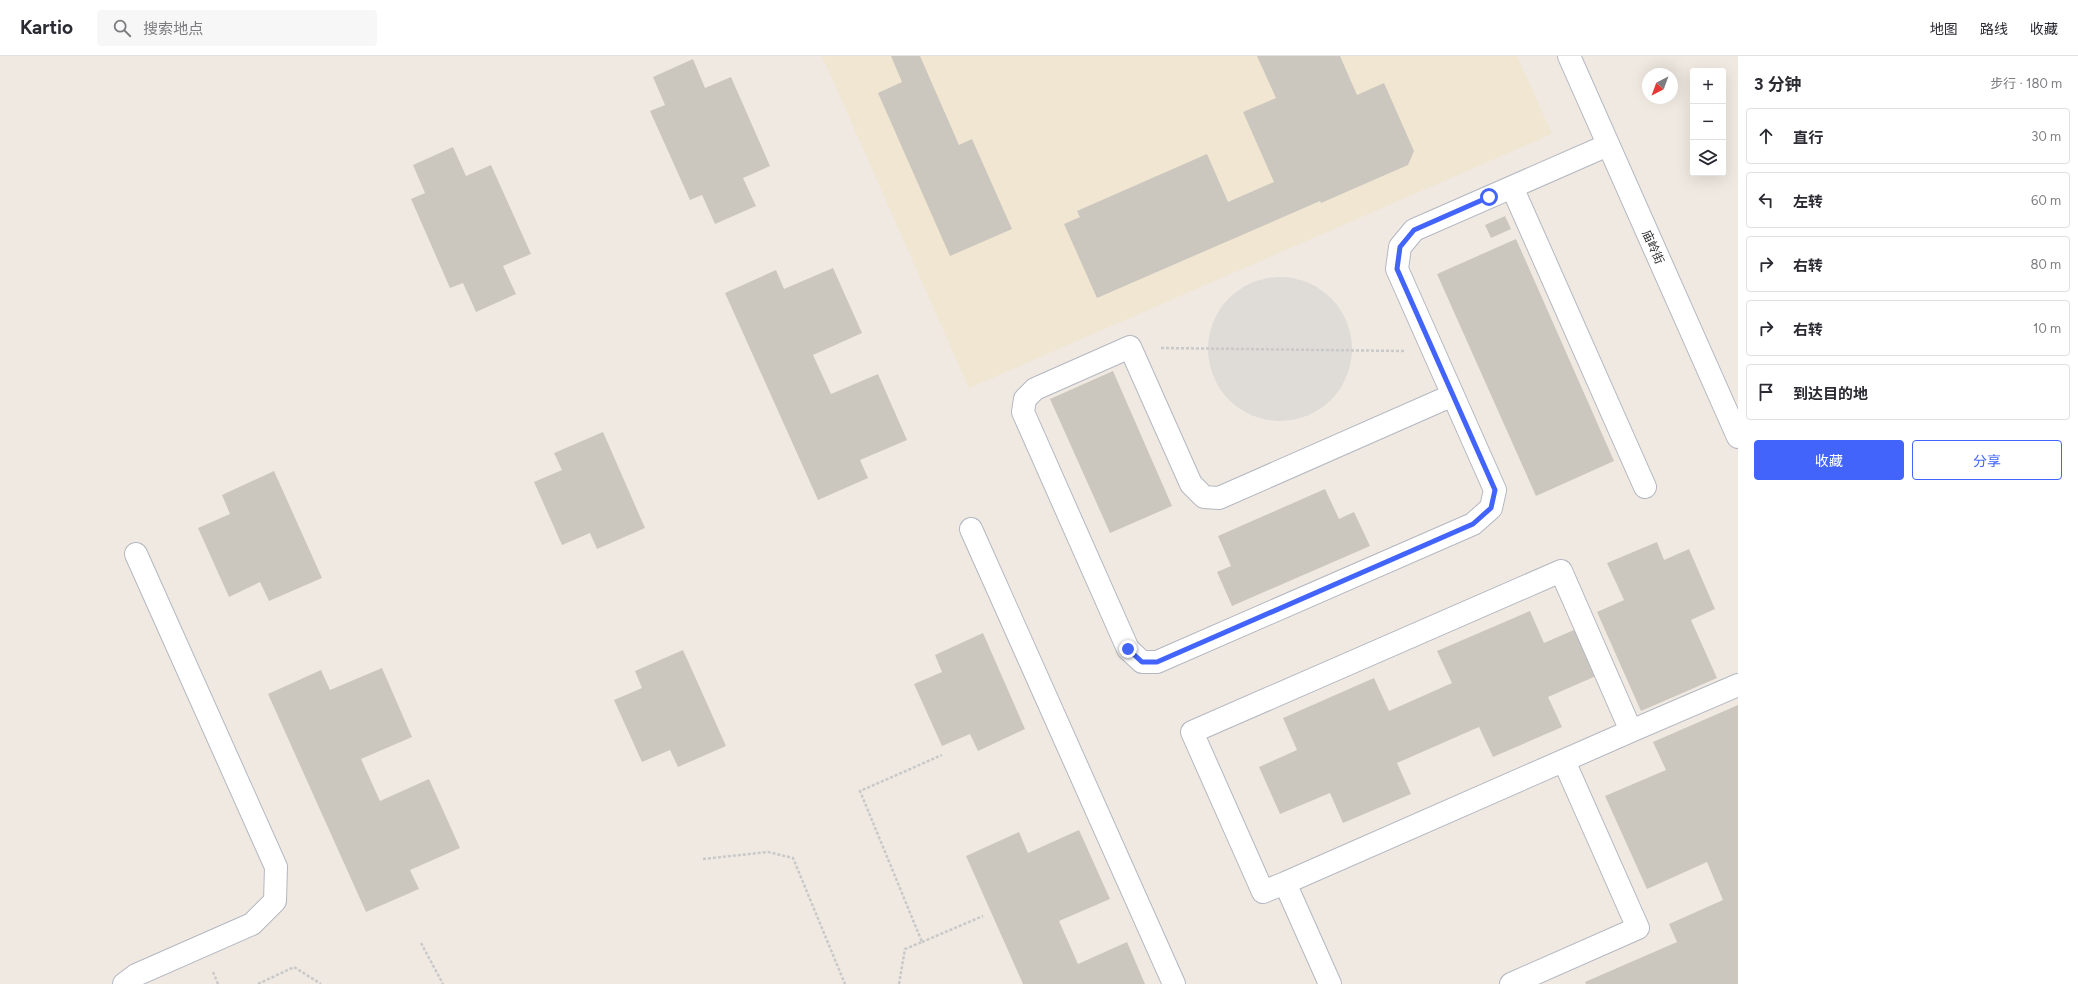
<!DOCTYPE html>
<html lang="zh">
<meta charset="utf-8">
<style>
body{margin:0;font-family:Figtree,"Noto Sans SC",sans-serif;background:#f7f7f7;color:#2b2b33}
.controls{position:absolute;right:12px;top:12px;display:grid;overflow:hidden;border-radius:4px;box-shadow:0 4px 16px #0002}
.controls button{width:36px;height:36px;display:grid;place-items:center;padding:0;border:0;border-bottom:1px solid #e1e1e2;background:#fff;color:#2b2b33;font:20px sans-serif}
.compass{position:absolute;left:1642px;top:12px;width:36px;height:36px;border-radius:50%;background:#fff;box-shadow:0 4px 16px #0002;rotate:221deg}
.stop{position:absolute;width:12px;height:12px;margin:-9px;border:3px solid #4264fb;border-radius:50%;background:#fff}
.stop.end{background:#4264fb;border-color:#fff;box-shadow:0 1px 4px #0008}
.list{margin:0;padding:0;list-style:none}
h2{display:flex;justify-content:space-between;align-items:center;height:52px;margin:0;padding:0 16px;font-size:17px}
h2 small{font-size:13px;font-weight:400;color:#7c7c81}
.list li{display:grid;grid-template-columns:26px 1fr auto;gap:12px;align-items:center;box-sizing:border-box;height:56px;margin:0 8px 8px;padding:0 8px;border:1px solid #e1e1e2;border-radius:4px}
.list b{display:block;font-size:15px;white-space:nowrap}
.list em{font-size:13px;font-style:normal;color:#7c7c81}
.actions{display:flex;gap:8px;padding:12px 16px}
.actions a{flex:1;padding:9px 0;border:1px solid #4264fb;border-radius:4px;text-align:center;font-size:14px;color:#4264fb}
.actions .main{background:#4264fb;color:#fff}
.icon{flex:none;width:22px;height:22px;fill:none;stroke:currentColor;stroke-width:2;stroke-linecap:round;stroke-linejoin:round}
.map{position:relative;flex:none;width:1738px;height:928px;overflow:hidden}
header{display:flex;align-items:center;gap:24px;box-sizing:border-box;height:56px;padding:0 20px;background:#fff;border-bottom:1px solid #e1e1e2}
header strong{font-size:19px}
nav{display:flex;gap:22px;margin-inline-start:auto;font-size:14px}
.search{width:280px;height:36px;background:#f7f7f7;display:flex;align-items:center;gap:10px;box-sizing:border-box;padding:0 14px;border-radius:4px;color:#7c7c81;font-size:15px}
main{display:flex}
aside{flex:1;background:#fff}
.map>svg:first-child{display:block}
.education{fill:#f0e6d1}
.plaza{fill:#dfdcd8}
.building{fill:#cbc7bf}
.lines{fill:none;stroke-linecap:round;stroke-linejoin:round}
.minor-casing{stroke:#b4b7c1;stroke-width:24}
.path{stroke:#c9c9c9;stroke-width:2.5;stroke-dasharray:3 2;stroke-linecap:butt}
.minor{stroke:#fff;stroke-width:22}
.route{stroke:#4264fb;stroke-width:5}
.labels{text-anchor:middle;dominant-baseline:central;stroke-width:3;stroke-linejoin:round;paint-order:stroke}
.street-label{font-size:12px;fill:#2e2e2e;stroke:#fff}
</style>
<header>
<strong>Kartio</strong>
<div class="search"><svg class="icon" aria-label="search" viewBox="0 0 24 24"><circle cx="10" cy="10" r="6"/><path d="M15 15l6 6"/></svg>搜索地点</div>
<nav><a>地图</a><a>路线</a><a>收藏</a></nav>
</header>
<main>
<div class="map">
<svg width="1738" height="928" viewBox="0 0 1738 928">
<rect width="100%" height="100%" fill="#efe9e1"/>
<path class="education" d="M 822,0 L 1517,0 L 1552,78 L 969,332 Z"/>
<path class="plaza" d="M1208 293a72 72 0 1 1 144 0a72 72 0 1 1-144 0Z"/>
<path class="building" d="M 891,0 L 920,0 L 959,89 L 972,83 L 1012,173 L 950,200 L 878,37 L 902,26 Z
M 1257,0 L 1340,0 L 1357,39 L 1384,27 L 1414,95 L 1408,109 L 1321,147 L 1320,145 L 1097,242 L 1064,168 L 1080,161 L 1077,155 L 1207,98 L 1228,146 L 1274,126 L 1243,56 L 1276,42 Z
M 693,3 L 705,32 L 731,21 L 770,110 L 743,122 L 756,150 L 715,168 L 702,139 L 690,144 L 650,55 L 665,49 L 653,21 Z
M 453,91 L 466,120 L 491,109 L 531,198 L 503,210 L 516,238 L 476,256 L 463,227 L 450,232 L 411,143 L 425,137 L 413,109 Z
M 1505,160 L 1511,173 L 1491,182 L 1485,169 Z
M 1516,183 L 1614,405 L 1536,440 L 1437,218 Z
M 833,212 L 862,277 L 813,299 L 831,338 L 878,318 L 907,384 L 860,404 L 868,422 L 818,444 L 725,237 L 776,214 L 784,233 Z
M 1113,315 L 1172,450 L 1110,477 L 1050,343 Z
M 603,376 L 645,472 L 597,493 L 590,477 L 562,489 L 534,426 L 562,414 L 554,397 Z
M 274,415 L 322,522 L 269,545 L 260,526 L 229,541 L 198,472 L 230,458 L 222,439 Z
M 1325,433 L 1339,463 L 1354,456 L 1370,490 L 1232,550 L 1217,516 L 1231,510 L 1218,480 Z
M 1657,486 L 1664,504 L 1689,493 L 1715,553 L 1691,564 L 1717,622 L 1641,655 L 1597,556 L 1624,544 L 1607,507 Z
M 1530,555 L 1544,587 L 1576,573 L 1596,620 L 1548,641 L 1562,671 L 1493,701 L 1479,671 L 1397,707 L 1411,738 L 1343,767 L 1330,737 L 1280,758 L 1259,711 L 1297,694 L 1283,662 L 1374,622 L 1389,655 L 1452,627 L 1437,595 Z
M 983,577 L 1025,673 L 978,695 L 970,678 L 942,690 L 914,628 L 942,616 L 935,599 Z
M 683,594 L 726,690 L 678,711 L 670,694 L 642,706 L 614,644 L 642,632 L 635,615 Z
M 382,612 L 412,681 L 361,703 L 380,745 L 429,723 L 460,792 L 410,814 L 419,833 L 366,856 L 268,638 L 321,614 L 330,634 Z
M 1738,649 L 1738,928 L 1586,928 L 1585,926 L 1677,886 L 1669,868 L 1723,844 L 1707,806 L 1647,833 L 1605,740 L 1666,714 L 1653,686 Z
M 1079,774 L 1110,843 L 1059,865 L 1078,908 L 1127,886 L 1145,928 L 1023,928 L 966,800 L 1019,776 L 1028,797 Z"/>
<g class="lines">
<defs>
<path id="minor" d="M 1569,0 L 1738,381
M 1512,131 L 1645,431
M 1453,339 L 1219,442 L 1204,441 L 1191,428 L 1130,291 L 1035,333 L 1025,343 L 1023,356 L 1128,593 L 1142,606 L 1157,606 L 1473,468 L 1491,452 L 1495,434 L 1397,213 L 1400,191 L 1414,174 L 1608,89
M 971,473 L 1174,928
M 1285,827 L 1631,675
M 124,928 L 136,919 L 252,868 L 275,845 L 276,811 L 136,498
M 1330,928 L 1285,827 L 1263,836 L 1192,676 L 1561,515 L 1631,675 L 1738,629
M 1511,928 L 1638,872 L 1564,705"/>
</defs>
<use href="#minor" class="minor-casing"/>
<path class="path" d="M 1161,292 L 1404,295
M 703,803 L 768,796 L 793,802 L 845,928
M 922,886 L 983,860
M 421,887 L 443,928
M 213,916 L 218,928
M 258,928 L 294,911 L 321,928
M 899,928 L 905,893 L 922,886 L 860,735 L 942,699"/>
<use href="#minor" class="minor"/>
</g>
<g class="lines">
<path class="route" d="M 1128,593 L 1142,606 L 1157,606 L 1473,468 L 1491,452 L 1495,434 L 1397,213 L 1400,191 L 1414,174 L 1489,141"/>
</g>
<g class="labels">
<g class="street-label">
<text transform="translate(1653 191) rotate(66)">庙岭街</text>
</g>
</g>
</svg>
<div class="controls">
<button>+</button>
<button>−</button>
<button><svg class="icon" aria-label="layers" viewBox="0 0 24 24"><path d="M12 4l9 5-9 5-9-5zM3 14l9 5 9-5"/></svg></button>
</div>
<svg class="compass" viewBox="-18 -18 36 36"><path d="M0-13l5 13h-10z" fill="#e53935"/><path d="M0 13l5-13h-10z" fill="#7c7c81"/></svg>
<div class="stop" style="left:1489px;top:141px"></div>
<div class="stop end" style="left:1128px;top:593px"></div>
</div>
<aside>
<h2>3 分钟<small>步行 · 180 m</small></h2>
<ul class="list">
<li><svg class="icon" aria-label="ahead" viewBox="0 0 24 24"><path d="M12 20V5M6 11l6-6 6 6"/></svg><div><b>直行</b></div><em>30 m</em></li>
<li><svg class="icon" aria-label="left" viewBox="0 0 24 24"><path d="M17 20v-9H6M10 6l-5 5 5 5"/></svg><div><b>左转</b></div><em>60 m</em></li>
<li><svg class="icon" aria-label="right" viewBox="0 0 24 24"><path d="M7 20v-9h11M14 6l5 5-5 5"/></svg><div><b>右转</b></div><em>80 m</em></li>
<li><svg class="icon" aria-label="right" viewBox="0 0 24 24"><path d="M7 20v-9h11M14 6l5 5-5 5"/></svg><div><b>右转</b></div><em>10 m</em></li>
<li><svg class="icon" aria-label="arrive" viewBox="0 0 24 24"><path d="M6 21V4h12l-3 4 3 4H6"/></svg><div><b>到达目的地</b></div></li>
</ul>
<div class="actions"><a class="main">收藏</a><a>分享</a></div>
</aside>
</main>
